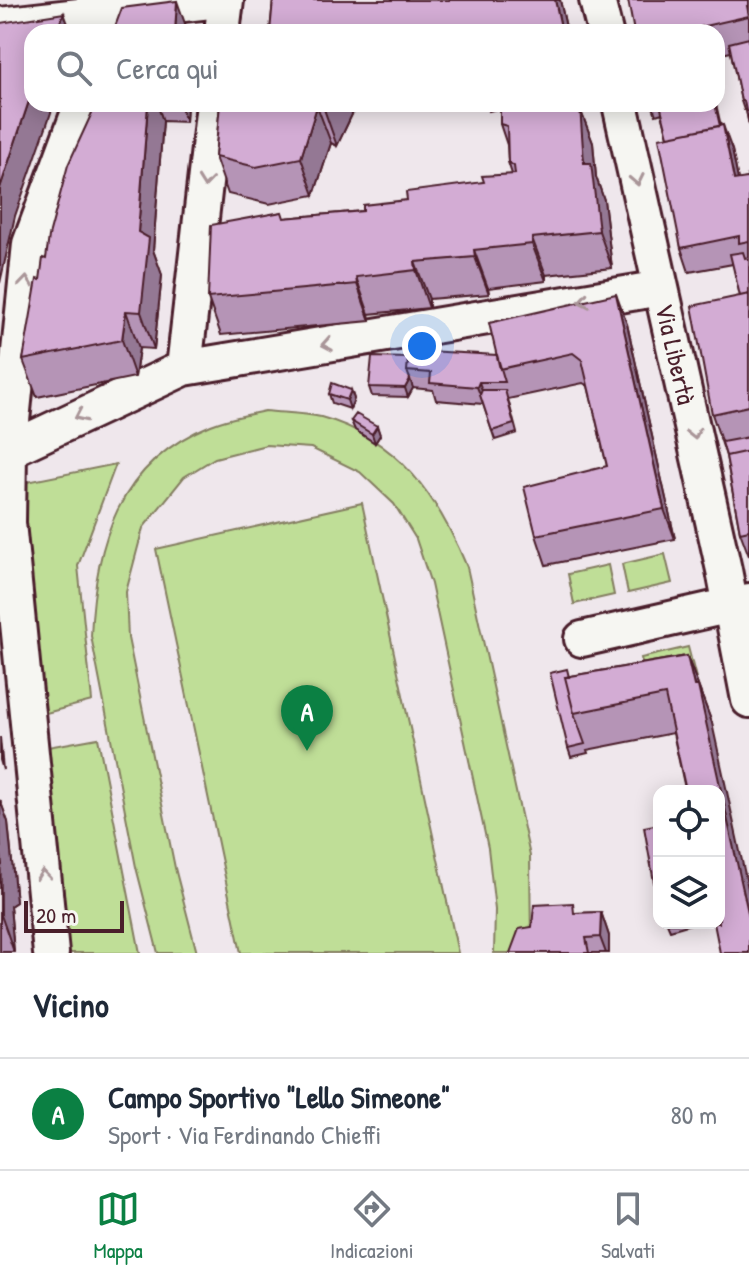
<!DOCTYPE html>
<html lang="it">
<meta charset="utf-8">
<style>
body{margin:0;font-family:"Patrick Hand",sans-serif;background:#f2f2f3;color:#1f2937}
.controls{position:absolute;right:24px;bottom:24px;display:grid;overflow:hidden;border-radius:16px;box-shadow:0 4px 20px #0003}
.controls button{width:72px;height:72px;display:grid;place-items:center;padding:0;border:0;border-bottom:2px solid #e0e1e3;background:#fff;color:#1f2937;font:40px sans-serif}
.scale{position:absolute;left:24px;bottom:20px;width:100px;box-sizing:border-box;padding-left:8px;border:4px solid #4a1f2b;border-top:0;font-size:22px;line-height:28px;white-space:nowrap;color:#4a1f2b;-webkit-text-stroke:6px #f6f6f2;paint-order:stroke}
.you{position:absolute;left:422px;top:346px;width:28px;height:28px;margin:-20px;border:6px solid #fff;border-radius:50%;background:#1a73e8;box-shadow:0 0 0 12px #1a73e833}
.badge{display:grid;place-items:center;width:52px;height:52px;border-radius:50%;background:#0b8043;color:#fff;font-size:26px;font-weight:700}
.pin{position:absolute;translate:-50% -66px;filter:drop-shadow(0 2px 4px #0008)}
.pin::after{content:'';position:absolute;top:42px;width:28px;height:24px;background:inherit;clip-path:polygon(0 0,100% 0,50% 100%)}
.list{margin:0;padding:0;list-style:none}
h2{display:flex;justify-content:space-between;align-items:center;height:104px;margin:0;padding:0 32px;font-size:34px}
h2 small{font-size:26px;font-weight:400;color:#747a83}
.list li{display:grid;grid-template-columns:52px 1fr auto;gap:24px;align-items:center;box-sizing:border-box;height:112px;padding:0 32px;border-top:2px solid #e0e1e3}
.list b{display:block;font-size:30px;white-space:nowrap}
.list p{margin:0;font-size:26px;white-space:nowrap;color:#747a83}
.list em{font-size:26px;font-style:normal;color:#747a83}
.icon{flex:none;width:44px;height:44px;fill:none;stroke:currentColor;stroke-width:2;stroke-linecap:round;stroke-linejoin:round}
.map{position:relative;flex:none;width:749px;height:953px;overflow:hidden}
.search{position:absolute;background:#fff;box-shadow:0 4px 20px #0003;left:24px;right:24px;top:24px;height:88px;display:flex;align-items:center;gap:20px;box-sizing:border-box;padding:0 28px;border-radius:24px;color:#747a83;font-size:30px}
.sheet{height:216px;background:#fff}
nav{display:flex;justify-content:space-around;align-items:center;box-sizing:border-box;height:112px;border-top:2px solid #e0e1e3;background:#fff;font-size:22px;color:#747a83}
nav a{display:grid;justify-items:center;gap:4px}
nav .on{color:#0b8043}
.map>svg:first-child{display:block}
.green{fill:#bfde97;stroke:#847e61;stroke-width:2}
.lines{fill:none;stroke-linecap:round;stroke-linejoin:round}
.minor-casing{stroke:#4a1f2b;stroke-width:40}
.minor{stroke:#f6f6f2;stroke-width:34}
.wall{fill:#b594b6;stroke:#4a1f2b;stroke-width:2}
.shaded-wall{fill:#947894;stroke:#4a1f2b;stroke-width:2}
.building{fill:#d3acd4;stroke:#4a1f2b;stroke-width:2}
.oneway{stroke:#a99598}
.labels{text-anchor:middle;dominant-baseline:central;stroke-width:7;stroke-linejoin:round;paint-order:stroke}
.street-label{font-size:26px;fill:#4a1f2b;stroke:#f6f6f2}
</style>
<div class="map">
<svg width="749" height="953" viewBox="0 0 749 953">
<rect width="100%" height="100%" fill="#efe7ec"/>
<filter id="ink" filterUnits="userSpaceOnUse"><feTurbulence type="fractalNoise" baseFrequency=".0125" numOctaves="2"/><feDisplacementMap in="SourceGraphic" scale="16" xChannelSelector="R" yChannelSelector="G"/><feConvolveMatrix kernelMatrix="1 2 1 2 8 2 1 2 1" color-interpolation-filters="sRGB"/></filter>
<g filter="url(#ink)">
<path class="green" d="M 265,411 C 283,413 303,413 321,417 C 398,438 438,497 467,567 L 530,856 L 531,946 L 529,953 L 494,953 L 495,910 L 488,848 L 431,584 L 416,539 L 394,504 L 360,472 L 311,448 L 266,445 L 215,458 L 184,477 L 143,528 L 126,592 L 128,638 L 175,868 L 197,953 L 158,953 L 136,867 L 91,636 C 95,543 118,463 211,425 C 228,418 248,415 265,411 Z
M 116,464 L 78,566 L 92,701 L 27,718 L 17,484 Z
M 362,503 L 458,953 L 241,953 L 156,549 Z
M 665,554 L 672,583 L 628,593 L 622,564 Z
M 608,565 L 614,595 L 574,604 L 568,574 Z
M 688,647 L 696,678 L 648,689 L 641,658 Z
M 98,738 L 140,953 L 63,953 L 42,748 Z"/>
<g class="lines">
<defs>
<path id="minor" d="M 597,0 L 605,32
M 0,25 L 219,0
M 222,32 L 226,0
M 620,104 L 724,570 L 749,700
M 184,368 L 214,104
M 0,450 L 9,450 L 184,368 L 661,288
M 582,639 L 749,601
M 51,953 L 8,523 L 9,450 L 30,244 L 82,104"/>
</defs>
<use href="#minor" class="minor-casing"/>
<use href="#minor" class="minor"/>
</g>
<path class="wall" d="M 273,0 L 560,0 L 567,32 L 270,32 Z
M 749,0 L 749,125 L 746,110 L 744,110 L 741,101 L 731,52 L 717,55 L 717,32 L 634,32 Z
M 96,104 L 187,104 L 186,122 L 163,121 L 153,250 L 162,275 L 154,349 L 139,348 L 135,377 L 37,397 L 23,360 L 46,259 Z
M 220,104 L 357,104 L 337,146 L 331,143 L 314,195 L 269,204 L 228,194 L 215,157 Z
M 486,104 L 581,104 L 582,114 L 593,143 L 596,177 L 604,200 L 612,268 L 546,275 L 546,281 L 488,288 L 489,294 L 429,299 L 429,308 L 369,314 L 370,321 L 221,335 L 208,298 L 284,218 L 363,211 L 484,182 L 512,174 L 508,162 L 507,145 L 500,124 L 500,108 L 489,111 Z
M 652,104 L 716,104 L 721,126 L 732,150 L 738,180 L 748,178 L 749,174 L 749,556 L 740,532 L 726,456 L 712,414 L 740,296 L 733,264 L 689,272 L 681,248 L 668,136 L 662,113 L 656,115 Z
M 627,324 L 675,539 L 546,565 L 536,535 L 607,466 L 588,386 L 583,383 L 508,399 L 517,433 L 495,440 L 483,404 L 436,400 L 433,390 L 413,388 L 408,397 L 372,396 L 369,387 L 408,358 L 497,355 Z
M 351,390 L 354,399 L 350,409 L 332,403 L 329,394 Z
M 351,421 L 377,426 L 380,435 L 375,443 L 355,430 Z
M 687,656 L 712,723 L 714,923 L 673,733 L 587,750 L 588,753 L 571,757 L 568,748 L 570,676 Z
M 0,800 L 8,822 L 16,902 L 10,906 L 14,952 L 0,952 Z
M 601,912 L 609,936 L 609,953 L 510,953 L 532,927 L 577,913 Z
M 667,923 L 694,923 L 670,930 Z"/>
<path class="shaded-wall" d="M 555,0 L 560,0 L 567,32 L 562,32 Z
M 177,1 L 188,32 L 175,32 Z
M 64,13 L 71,32 L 56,32 Z
M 32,92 L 32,104 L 54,104 L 15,216 L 0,283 L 0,188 Z
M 148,104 L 157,104 L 163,121 L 153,250 L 162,275 L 154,349 L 141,312 L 138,232 Z
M 180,104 L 187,104 L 186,122 Z
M 326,104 L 357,104 L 337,146 L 324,109 Z
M 572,104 L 581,104 L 582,114 L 593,143 L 596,177 L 604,200 L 612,268 L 599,231 Z
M 317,106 L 331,143 L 314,195 L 301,158 Z
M 723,125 L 732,150 L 743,205 L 734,180 Z
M 532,238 L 546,275 L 546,281 L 532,244 Z
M 474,250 L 488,288 L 489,294 L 475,257 Z
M 415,262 L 429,299 L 429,308 L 416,270 Z
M 356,277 L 369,314 L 370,321 L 357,284 Z
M 616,294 L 627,324 L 675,539 L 664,509 Z
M 126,311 L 139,348 L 135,377 L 122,340 Z
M 410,379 L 413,388 L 408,397 L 405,388 Z
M 479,382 L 485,399 L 484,404 L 477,387 Z
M 351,390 L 354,399 L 350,409 L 347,400 Z
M 377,426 L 380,435 L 375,443 L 372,434 Z
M 687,656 L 712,723 L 749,893 L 749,917 Z
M 0,737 L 3,770 L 0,760 Z
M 0,800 L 8,822 L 16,902 L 10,906 L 14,952 L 1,915 Z
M 601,912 L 609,936 L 609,953 L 606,953 L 600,937 Z"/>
<path class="building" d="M 273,0 L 555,0 L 562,32 L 503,32 L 502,28 L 486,32 L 270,32 Z
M 628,0 L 749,0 L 749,6 L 747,6 L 749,16 L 700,27 L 701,32 L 634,32 Z
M 177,1 L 175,32 L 113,32 L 122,8 Z
M 64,13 L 56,32 L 32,32 L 32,92 L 0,188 L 0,23 Z
M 749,38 L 749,125 L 744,101 L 741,101 L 729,43 Z
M 96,104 L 148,104 L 138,232 L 149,238 L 141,312 L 126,311 L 122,340 L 23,360 L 37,279 L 40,280 L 43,258 L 46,259 L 49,236 L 68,165 Z
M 220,104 L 326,104 L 324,109 L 317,106 L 301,158 L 256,167 L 215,157 Z
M 500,104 L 572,104 L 572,109 L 580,106 L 584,163 L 591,163 L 599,231 L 532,238 L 532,244 L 474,250 L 475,257 L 415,262 L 416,270 L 356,277 L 357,284 L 208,298 L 211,225 L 282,212 L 284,218 L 363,211 L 363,205 L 407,200 L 406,192 L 484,182 L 482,176 L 515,174 L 514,166 L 508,162 L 507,126 L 500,124 Z
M 660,104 L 715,104 L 720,126 L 668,136 Z
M 723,125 L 734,180 L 748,178 L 747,175 L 749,174 L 749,241 L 739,243 L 739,236 L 681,248 L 659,138 Z
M 743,252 L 745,258 L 749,257 L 749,294 L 740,296 L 730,254 Z
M 616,294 L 664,509 L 536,535 L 524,487 L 607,466 L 582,360 L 573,353 L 500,369 L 489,323 Z
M 749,294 L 749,406 L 712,414 L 692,306 Z
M 409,350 L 497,355 L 505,382 L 479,382 L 477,387 L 430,383 L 431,373 L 407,371 Z
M 372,357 L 408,358 L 407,371 L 410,379 L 405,388 L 369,387 Z
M 332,383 L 351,390 L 347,400 L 329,394 Z
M 482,390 L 505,390 L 514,424 L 492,431 L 480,395 Z
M 356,414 L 377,426 L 372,434 L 351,421 Z
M 749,437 L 749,451 L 726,456 L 722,442 Z
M 749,451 L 749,530 L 740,532 L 726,456 Z
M 687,656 L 694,686 L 698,686 L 749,917 L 749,953 L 720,953 L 714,923 L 719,923 L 719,791 L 686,791 L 665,695 L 574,713 L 565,677 Z
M 567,669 L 569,677 L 565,677 L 574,713 L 585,744 L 568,748 L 550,673 Z
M 659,824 L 659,893 L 656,893 L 644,827 Z
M 0,842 L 2,865 L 0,867 Z
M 573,903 L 574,913 L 601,912 L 600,937 L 586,938 L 589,953 L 510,953 L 519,929 L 532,927 L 534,905 Z"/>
<defs><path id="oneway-chevron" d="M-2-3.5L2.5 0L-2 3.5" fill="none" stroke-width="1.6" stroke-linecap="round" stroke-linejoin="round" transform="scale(2)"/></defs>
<g class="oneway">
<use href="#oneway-chevron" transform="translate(637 180) rotate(78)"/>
<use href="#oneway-chevron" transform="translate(205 182) rotate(96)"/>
<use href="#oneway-chevron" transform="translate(26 282) rotate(-84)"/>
<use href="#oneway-chevron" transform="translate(584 301) rotate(170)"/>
<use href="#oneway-chevron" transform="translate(327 344) rotate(170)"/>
<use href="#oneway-chevron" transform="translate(80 416) rotate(155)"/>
<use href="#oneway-chevron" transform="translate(694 434) rotate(77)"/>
<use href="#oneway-chevron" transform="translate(43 875) rotate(-96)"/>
</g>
</g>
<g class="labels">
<g class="street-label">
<text transform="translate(676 354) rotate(77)">Via Libertà</text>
</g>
</g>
</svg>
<div class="controls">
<button><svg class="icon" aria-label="locate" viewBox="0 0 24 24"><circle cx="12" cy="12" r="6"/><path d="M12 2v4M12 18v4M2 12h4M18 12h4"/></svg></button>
<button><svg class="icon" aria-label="layers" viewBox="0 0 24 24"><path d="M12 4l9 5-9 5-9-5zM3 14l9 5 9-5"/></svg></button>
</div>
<div class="scale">20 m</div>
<div class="you"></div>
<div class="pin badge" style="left:307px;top:751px">A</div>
<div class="search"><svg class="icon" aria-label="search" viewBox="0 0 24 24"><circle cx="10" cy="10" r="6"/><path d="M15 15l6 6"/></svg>Cerca qui</div>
</div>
<section class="sheet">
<h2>Vicino<small></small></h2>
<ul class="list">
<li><span class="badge">A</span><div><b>Campo Sportivo &quot;Lello Simeone&quot;</b><p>Sport · Via Ferdinando Chieffi</p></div><em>80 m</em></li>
</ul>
</section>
<nav>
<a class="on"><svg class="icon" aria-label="map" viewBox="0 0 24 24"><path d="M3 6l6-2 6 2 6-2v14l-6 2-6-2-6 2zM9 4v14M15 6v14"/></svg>Mappa</a>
<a><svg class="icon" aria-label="directions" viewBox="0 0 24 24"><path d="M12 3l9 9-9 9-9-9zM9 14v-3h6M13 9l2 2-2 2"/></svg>Indicazioni</a>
<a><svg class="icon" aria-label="saved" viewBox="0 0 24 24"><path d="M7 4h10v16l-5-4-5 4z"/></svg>Salvati</a>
</nav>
